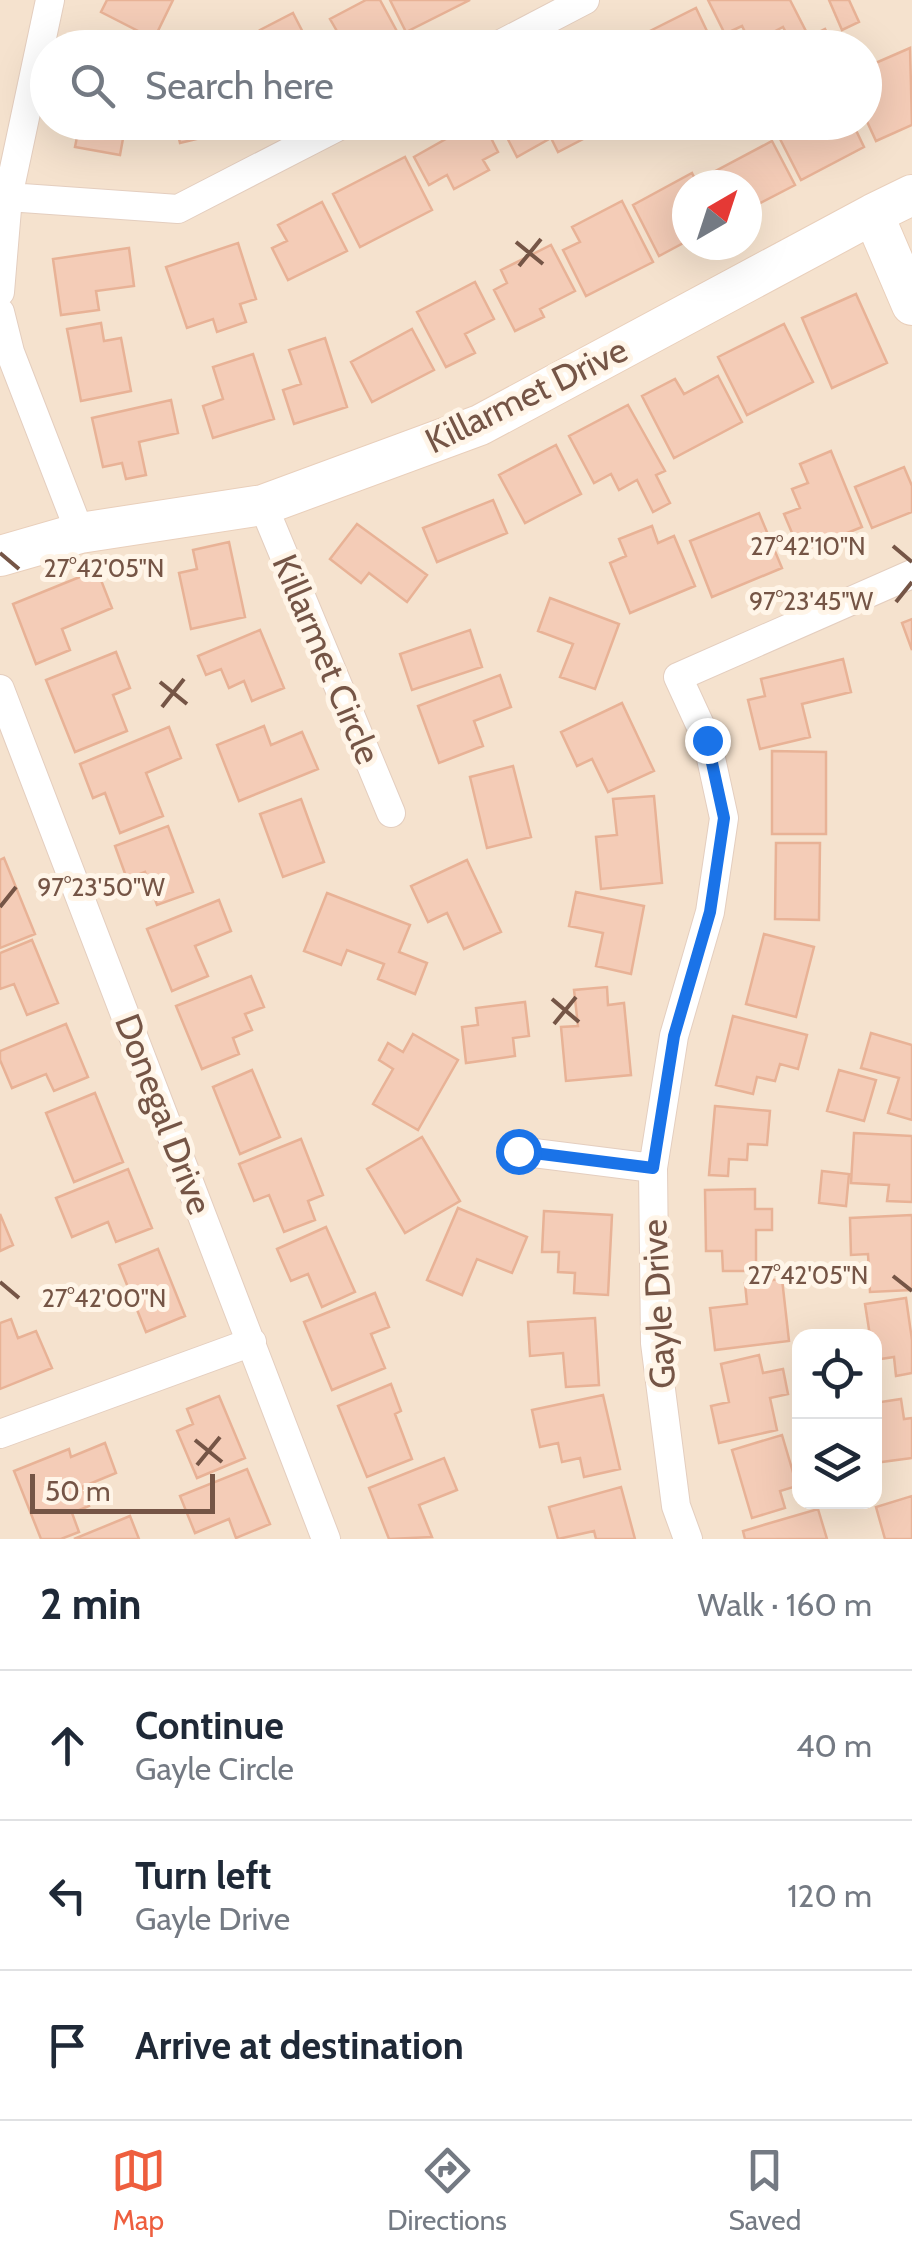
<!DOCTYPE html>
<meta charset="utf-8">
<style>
body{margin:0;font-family:Cabin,sans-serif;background:#f2f2f3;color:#1f2937}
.controls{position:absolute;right:30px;bottom:30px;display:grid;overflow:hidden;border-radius:20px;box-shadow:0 10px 40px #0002}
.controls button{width:90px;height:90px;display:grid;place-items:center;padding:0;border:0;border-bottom:2px solid #e0e1e3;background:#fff;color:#1f2937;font:50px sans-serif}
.compass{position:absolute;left:672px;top:170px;width:90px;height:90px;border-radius:50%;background:#fff;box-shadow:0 10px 40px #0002;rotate:39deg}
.scale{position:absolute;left:30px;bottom:25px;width:185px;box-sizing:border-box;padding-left:10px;border:5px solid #755546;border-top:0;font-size:28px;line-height:35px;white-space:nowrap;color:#755546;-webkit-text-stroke:8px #fff5e8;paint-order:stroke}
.stop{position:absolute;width:30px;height:30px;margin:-22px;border:8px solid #1a73e8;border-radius:50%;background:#fff}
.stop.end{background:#1a73e8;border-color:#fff;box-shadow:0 2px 10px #0008}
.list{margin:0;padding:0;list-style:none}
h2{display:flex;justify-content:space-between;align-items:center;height:130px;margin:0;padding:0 40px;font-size:42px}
h2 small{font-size:32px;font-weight:400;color:#747a83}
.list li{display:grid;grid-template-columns:65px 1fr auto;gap:30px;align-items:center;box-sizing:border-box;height:150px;padding:0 40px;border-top:2px solid #e0e1e3}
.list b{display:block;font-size:38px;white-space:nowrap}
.list p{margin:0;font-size:32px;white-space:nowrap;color:#747a83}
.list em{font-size:32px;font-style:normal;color:#747a83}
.icon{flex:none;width:55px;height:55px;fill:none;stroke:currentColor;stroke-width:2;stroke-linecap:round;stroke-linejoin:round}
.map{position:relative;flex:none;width:912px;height:1539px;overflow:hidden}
.search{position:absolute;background:#fff;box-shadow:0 10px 40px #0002;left:30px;right:30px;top:30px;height:110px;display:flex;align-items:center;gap:25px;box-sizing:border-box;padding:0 35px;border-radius:55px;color:#747a83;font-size:38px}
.sheet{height:580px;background:#fff}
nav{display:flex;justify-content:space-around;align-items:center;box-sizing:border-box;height:140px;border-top:2px solid #e0e1e3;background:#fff;font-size:28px;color:#747a83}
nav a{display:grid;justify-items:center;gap:5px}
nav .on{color:#ee5e3e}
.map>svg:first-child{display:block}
.residential{fill:#f5e2ce;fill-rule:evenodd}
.building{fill:#f4ccb7;stroke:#e8b296;stroke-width:2.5}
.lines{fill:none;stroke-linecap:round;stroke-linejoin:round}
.street-casing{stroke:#e4cebf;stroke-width:30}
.secondary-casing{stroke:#e9cfbb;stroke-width:42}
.street{stroke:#fff;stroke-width:28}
.secondary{stroke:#fff;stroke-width:40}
.route{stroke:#1a73e8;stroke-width:12}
.ticks{fill:none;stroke:#755546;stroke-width:4}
.labels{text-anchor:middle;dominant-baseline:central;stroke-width:10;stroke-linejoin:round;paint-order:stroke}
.street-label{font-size:35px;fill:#755546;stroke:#fff5e8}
.ticks-label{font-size:25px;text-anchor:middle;fill:#755546;stroke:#fff5e8;stroke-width:10;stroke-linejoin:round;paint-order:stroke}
</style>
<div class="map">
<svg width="912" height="1539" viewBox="0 0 912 1539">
<rect width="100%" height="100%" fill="#fdf1e0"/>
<path class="residential" d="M 0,0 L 912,0 L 912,1539 L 0,1539 ZM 48,48 L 864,48 L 864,122 L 48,122 ZM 687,185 L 747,185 L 747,245 L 687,245 ZM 800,1336 L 874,1336 L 874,1502 L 800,1502 Z"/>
<path class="building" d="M 107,0 L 173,0 L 154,39 L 101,12 Z
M 366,0 L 380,0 L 400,37 L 381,48 L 326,48 L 322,41 L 338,33 L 330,19 Z
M 390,0 L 470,0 L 406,32 Z
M 708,0 L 790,0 L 809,37 L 825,29 L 834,46 L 794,48 L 783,27 L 751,44 L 742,26 L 725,34 Z
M 829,0 L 849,0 L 859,22 L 842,30 Z
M 696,8 L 715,48 L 644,48 L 638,37 Z
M 293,13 L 311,48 L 269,48 L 260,30 Z
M 910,48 L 912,125 L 876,141 L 864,115 L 864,88 L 870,85 L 864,68 Z
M 80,122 L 126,122 L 120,155 L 75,147 Z
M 175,122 L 225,122 L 213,125 L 213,135 L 180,143 Z
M 476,122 L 483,122 L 498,152 L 483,160 L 489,170 L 454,189 L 447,175 L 429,185 L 414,157 Z
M 499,122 L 579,122 L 587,137 L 558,152 L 551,138 L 517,157 Z
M 802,122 L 831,122 L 833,125 L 838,122 L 852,122 L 864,147 L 801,180 L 778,135 Z
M 772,141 L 795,185 L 747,210 L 747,185 L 714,185 L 708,175 Z
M 405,157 L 432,210 L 360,247 L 333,194 Z
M 692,173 L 698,185 L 687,185 L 687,241 L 659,256 L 633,205 Z
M 622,201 L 653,262 L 586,296 L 563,250 L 580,242 L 572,227 Z
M 322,202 L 347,251 L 288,280 L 272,248 L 287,241 L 278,225 Z
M 238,243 L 256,299 L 240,304 L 246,322 L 217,332 L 213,319 L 187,328 L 166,267 Z
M 551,245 L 575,291 L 540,309 L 544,317 L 515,331 L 494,290 L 507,283 L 501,270 Z
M 129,248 L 134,286 L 96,291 L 99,310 L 61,315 L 53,259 Z
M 475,282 L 494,319 L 465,334 L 475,353 L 446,367 L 417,312 Z
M 856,294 L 887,363 L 832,388 L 802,318 Z
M 101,323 L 104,341 L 121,338 L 131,391 L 81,401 L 67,329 Z
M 784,324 L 813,382 L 747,415 L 718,357 Z
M 412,329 L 434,370 L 372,402 L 351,362 Z
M 325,338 L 347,407 L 294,424 L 283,390 L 301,384 L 289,350 Z
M 253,354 L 274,419 L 213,438 L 203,406 L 223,399 L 213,367 Z
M 718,376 L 742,422 L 674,458 L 642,396 L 675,379 L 684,394 Z
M 171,400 L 178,433 L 139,442 L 146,475 L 126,479 L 122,463 L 103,467 L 92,418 Z
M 628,405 L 665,471 L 656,475 L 670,503 L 653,512 L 637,480 L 619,490 L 611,474 L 594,483 L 569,436 Z
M 556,445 L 581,494 L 525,523 L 499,475 Z
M 831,451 L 862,527 L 800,552 L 784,514 L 800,508 L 792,489 L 808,483 L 800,464 Z
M 904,467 L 912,486 L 912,512 L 872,528 L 855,487 Z
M 493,500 L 507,533 L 437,562 L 423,528 Z
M 759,513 L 782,568 L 712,597 L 690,541 Z
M 357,524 L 427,575 L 407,602 L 369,573 L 361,583 L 330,559 Z
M 652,526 L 658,543 L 674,536 L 695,586 L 630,613 L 610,563 L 626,556 L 619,539 Z
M 229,542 L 245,617 L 191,629 L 179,573 L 197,569 L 193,550 Z
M 97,570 L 112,608 L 62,629 L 70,650 L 36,664 L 13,604 Z
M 550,598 L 619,624 L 595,689 L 560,677 L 573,644 L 538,631 Z
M 912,619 L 912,650 L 902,623 Z
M 260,630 L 284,688 L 252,701 L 244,681 L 229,688 L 221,669 L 206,675 L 198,656 Z
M 470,630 L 482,667 L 412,690 L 400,654 Z
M 116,652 L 130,688 L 113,695 L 127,731 L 75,752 L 46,680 Z
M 843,659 L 851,692 L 802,704 L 810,737 L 760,749 L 748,700 L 765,696 L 761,679 Z
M 500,675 L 511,707 L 474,721 L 483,746 L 439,763 L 418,706 Z
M 622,703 L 654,771 L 608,792 L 592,759 L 577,766 L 561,732 Z
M 264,726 L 271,745 L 302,732 L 318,769 L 239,801 L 217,745 Z
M 169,727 L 181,758 L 146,773 L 163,816 L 120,833 L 105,793 L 93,798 L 80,764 Z
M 772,751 L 826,752 L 826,834 L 772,834 Z
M 513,766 L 531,837 L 487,848 L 470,777 Z
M 654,796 L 662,883 L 601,889 L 596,837 L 617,835 L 613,799 Z
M 301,799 L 324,862 L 283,877 L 260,814 Z
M 168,826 L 193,892 L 157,905 L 145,872 L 127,879 L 115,846 Z
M 776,843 L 820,843 L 819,920 L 775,919 Z
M 4,858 L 35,934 L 0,948 L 0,860 Z
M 467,860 L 501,932 L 464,949 L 447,913 L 428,922 L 411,886 Z
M 576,892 L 644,906 L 631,974 L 596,966 L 603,933 L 569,926 Z
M 327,893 L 410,925 L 399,952 L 427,963 L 415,994 L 378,979 L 384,964 L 347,950 L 341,965 L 304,951 Z
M 219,900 L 231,931 L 195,946 L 208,976 L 172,991 L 147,929 Z
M 764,934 L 814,947 L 796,1017 L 746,1004 Z
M 32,940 L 58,1003 L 27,1015 L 14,984 L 0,989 L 0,953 Z
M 251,976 L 264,1007 L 245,1014 L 252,1030 L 233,1038 L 239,1054 L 202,1069 L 176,1006 Z
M 607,987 L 608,1005 L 624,1003 L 631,1075 L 566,1081 L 561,1027 L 578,1026 L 574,990 Z
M 525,1002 L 529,1036 L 513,1038 L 515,1056 L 466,1063 L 462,1027 L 478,1025 L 476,1008 Z
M 733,1016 L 807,1035 L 798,1069 L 780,1064 L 775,1081 L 757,1077 L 753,1094 L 716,1085 Z
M 66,1024 L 88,1077 L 54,1091 L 46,1074 L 12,1088 L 0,1060 L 0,1051 Z
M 871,1033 L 912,1045 L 912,1120 L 888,1113 L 899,1078 L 861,1068 Z
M 413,1034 L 458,1060 L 418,1130 L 373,1104 L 393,1069 L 379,1060 L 388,1043 L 403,1052 Z
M 252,1070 L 280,1137 L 240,1154 L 213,1087 Z
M 839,1070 L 876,1080 L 864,1121 L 827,1111 Z
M 95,1093 L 123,1162 L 74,1182 L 46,1113 Z
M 715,1106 L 770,1111 L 767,1145 L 748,1144 L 747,1160 L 729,1159 L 728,1176 L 709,1175 Z
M 854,1133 L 912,1136 L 912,1202 L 887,1201 L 889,1185 L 851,1183 Z
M 422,1137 L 460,1201 L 405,1233 L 367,1169 Z
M 301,1139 L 323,1195 L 308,1201 L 315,1220 L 284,1232 L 269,1195 L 254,1201 L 239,1164 Z
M 128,1169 L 152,1228 L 116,1242 L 108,1222 L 72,1237 L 56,1198 Z
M 822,1171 L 849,1174 L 846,1206 L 819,1203 Z
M 755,1189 L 755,1209 L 772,1209 L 772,1230 L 756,1230 L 756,1271 L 723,1271 L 722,1251 L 706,1251 L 705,1190 Z
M 458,1208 L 527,1237 L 512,1273 L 477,1259 L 462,1295 L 427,1280 Z
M 544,1211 L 612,1215 L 608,1295 L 574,1293 L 575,1273 L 558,1272 L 559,1252 L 542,1252 Z
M 0,1214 L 13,1245 L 0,1251 Z
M 912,1215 L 912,1290 L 870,1292 L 868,1254 L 851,1255 L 850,1218 Z
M 326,1227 L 355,1292 L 322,1307 L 308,1274 L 291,1281 L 277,1249 Z
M 158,1249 L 185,1316 L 146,1332 L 119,1265 Z
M 782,1279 L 789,1341 L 715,1350 L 710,1308 L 747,1304 L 745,1283 Z
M 375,1293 L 389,1327 L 371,1334 L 385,1368 L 332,1390 L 304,1322 Z
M 906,1298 L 912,1340 L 912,1373 L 896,1376 L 894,1357 L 874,1360 L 874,1336 L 870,1336 L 865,1304 Z
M 595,1318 L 599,1385 L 566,1387 L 563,1353 L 530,1356 L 528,1322 Z
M 11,1319 L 18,1338 L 36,1331 L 52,1368 L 0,1389 L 0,1323 Z
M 759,1355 L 763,1373 L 783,1369 L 788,1394 L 770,1398 L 777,1430 L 719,1443 L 711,1406 L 729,1402 L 721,1364 Z
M 391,1384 L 401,1411 L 395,1414 L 412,1459 L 367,1477 L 338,1406 Z
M 603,1395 L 620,1469 L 584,1477 L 580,1458 L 562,1462 L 558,1443 L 540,1447 L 532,1410 Z
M 219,1396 L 245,1458 L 197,1478 L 177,1431 L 193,1424 L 187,1409 Z
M 901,1399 L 904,1419 L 912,1418 L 912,1458 L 874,1463 L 874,1403 Z
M 782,1435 L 797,1486 L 780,1491 L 785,1508 L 752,1518 L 732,1450 Z
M 105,1443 L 116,1473 L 82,1487 L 89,1506 L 72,1513 L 79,1532 L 61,1539 L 41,1539 L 14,1471 L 69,1449 L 71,1457 Z
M 444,1458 L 457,1490 L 419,1505 L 432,1537 L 389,1539 L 369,1488 Z
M 247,1469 L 270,1524 L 236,1538 L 229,1519 L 195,1533 L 180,1496 Z
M 621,1487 L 635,1539 L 596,1539 L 594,1531 L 558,1539 L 549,1507 Z
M 912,1496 L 912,1539 L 885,1539 L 876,1507 Z
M 818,1509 L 827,1539 L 745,1539 L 743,1531 Z
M 130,1516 L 139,1539 L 74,1539 Z"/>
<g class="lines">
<defs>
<path id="street" d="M 493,48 L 585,0
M 8,197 L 178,209 L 347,122
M 0,292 L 8,197 L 50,0
M 0,312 L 10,352 L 80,533
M 263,505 L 391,813
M 0,689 L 326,1539
M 518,1151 L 653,1168
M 0,1434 L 252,1342
M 688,1539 L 676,1506 L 655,1343 L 653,1168 L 674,1036 L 710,912 L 724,818 L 707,740 L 678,677 L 912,574"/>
<path id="secondary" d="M 873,214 L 912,305
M 0,556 L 80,533 L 263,505 L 480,425 L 873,214 L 912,195"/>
</defs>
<use href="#street" class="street-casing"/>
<use href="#secondary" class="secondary-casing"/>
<use href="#street" class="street"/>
<use href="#secondary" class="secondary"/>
</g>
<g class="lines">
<path class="route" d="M 518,1151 L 653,1168 L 674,1036 L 710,912 L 724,818 L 707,740"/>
</g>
<path class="ticks" d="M 516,242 L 543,264M 519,266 L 541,239M 893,546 L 912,562M 0,553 L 19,569M 896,602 L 912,582M 160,682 L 187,704M 162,707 L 184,679M 0,907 L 16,887M 552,999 L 579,1022M 554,1024 L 576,997M 893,1276 L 912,1291M 0,1282 L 19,1298M 195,1440 L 222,1462M 197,1465 L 220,1437"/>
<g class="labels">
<g class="street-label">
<text transform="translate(526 395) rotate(-26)">Killarmet Drive</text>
<text transform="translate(327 659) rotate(67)">Killarmet Circle</text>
<text transform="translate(164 1114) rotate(69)">Donegal Drive</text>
<text transform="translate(658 1304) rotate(-93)">Gayle Drive</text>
</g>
</g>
<g class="ticks-label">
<text x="808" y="555">27°42'10"N</text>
<text x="104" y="577">27°42'05"N</text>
<text x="811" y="610">97°23'45"W</text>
<text x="101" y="896">97°23'50"W</text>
<text x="808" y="1284">27°42'05"N</text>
<text x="104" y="1307">27°42'00"N</text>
</g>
</svg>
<div class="controls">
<button><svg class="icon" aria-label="locate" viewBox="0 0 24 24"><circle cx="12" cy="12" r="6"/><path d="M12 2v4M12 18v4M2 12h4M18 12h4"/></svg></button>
<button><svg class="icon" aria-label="layers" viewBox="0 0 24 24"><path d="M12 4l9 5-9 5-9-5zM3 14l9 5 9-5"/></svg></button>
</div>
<svg class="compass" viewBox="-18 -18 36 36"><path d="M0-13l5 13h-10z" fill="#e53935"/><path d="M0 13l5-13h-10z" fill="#747a83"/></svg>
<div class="scale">50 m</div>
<div class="stop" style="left:518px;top:1151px"></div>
<div class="stop end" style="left:707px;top:740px"></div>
<div class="search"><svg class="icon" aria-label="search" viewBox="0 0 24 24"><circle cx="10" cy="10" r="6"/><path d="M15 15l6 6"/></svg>Search here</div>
</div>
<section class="sheet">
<h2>2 min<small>Walk · 160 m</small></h2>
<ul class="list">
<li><svg class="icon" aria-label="ahead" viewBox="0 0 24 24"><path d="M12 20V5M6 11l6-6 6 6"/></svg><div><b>Continue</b><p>Gayle Circle</p></div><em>40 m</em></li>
<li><svg class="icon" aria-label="left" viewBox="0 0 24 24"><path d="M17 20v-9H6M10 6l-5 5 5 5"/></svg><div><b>Turn left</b><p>Gayle Drive</p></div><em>120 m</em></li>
<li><svg class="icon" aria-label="arrive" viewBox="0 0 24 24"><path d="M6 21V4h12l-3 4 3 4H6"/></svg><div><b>Arrive at destination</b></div></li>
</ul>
</section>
<nav>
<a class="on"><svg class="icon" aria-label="map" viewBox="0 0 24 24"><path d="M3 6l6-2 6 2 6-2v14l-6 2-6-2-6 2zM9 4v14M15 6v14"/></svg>Map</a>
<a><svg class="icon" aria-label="directions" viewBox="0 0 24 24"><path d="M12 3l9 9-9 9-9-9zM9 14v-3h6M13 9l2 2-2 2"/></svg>Directions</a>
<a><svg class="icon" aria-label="saved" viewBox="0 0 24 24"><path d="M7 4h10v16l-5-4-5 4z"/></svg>Saved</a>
</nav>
